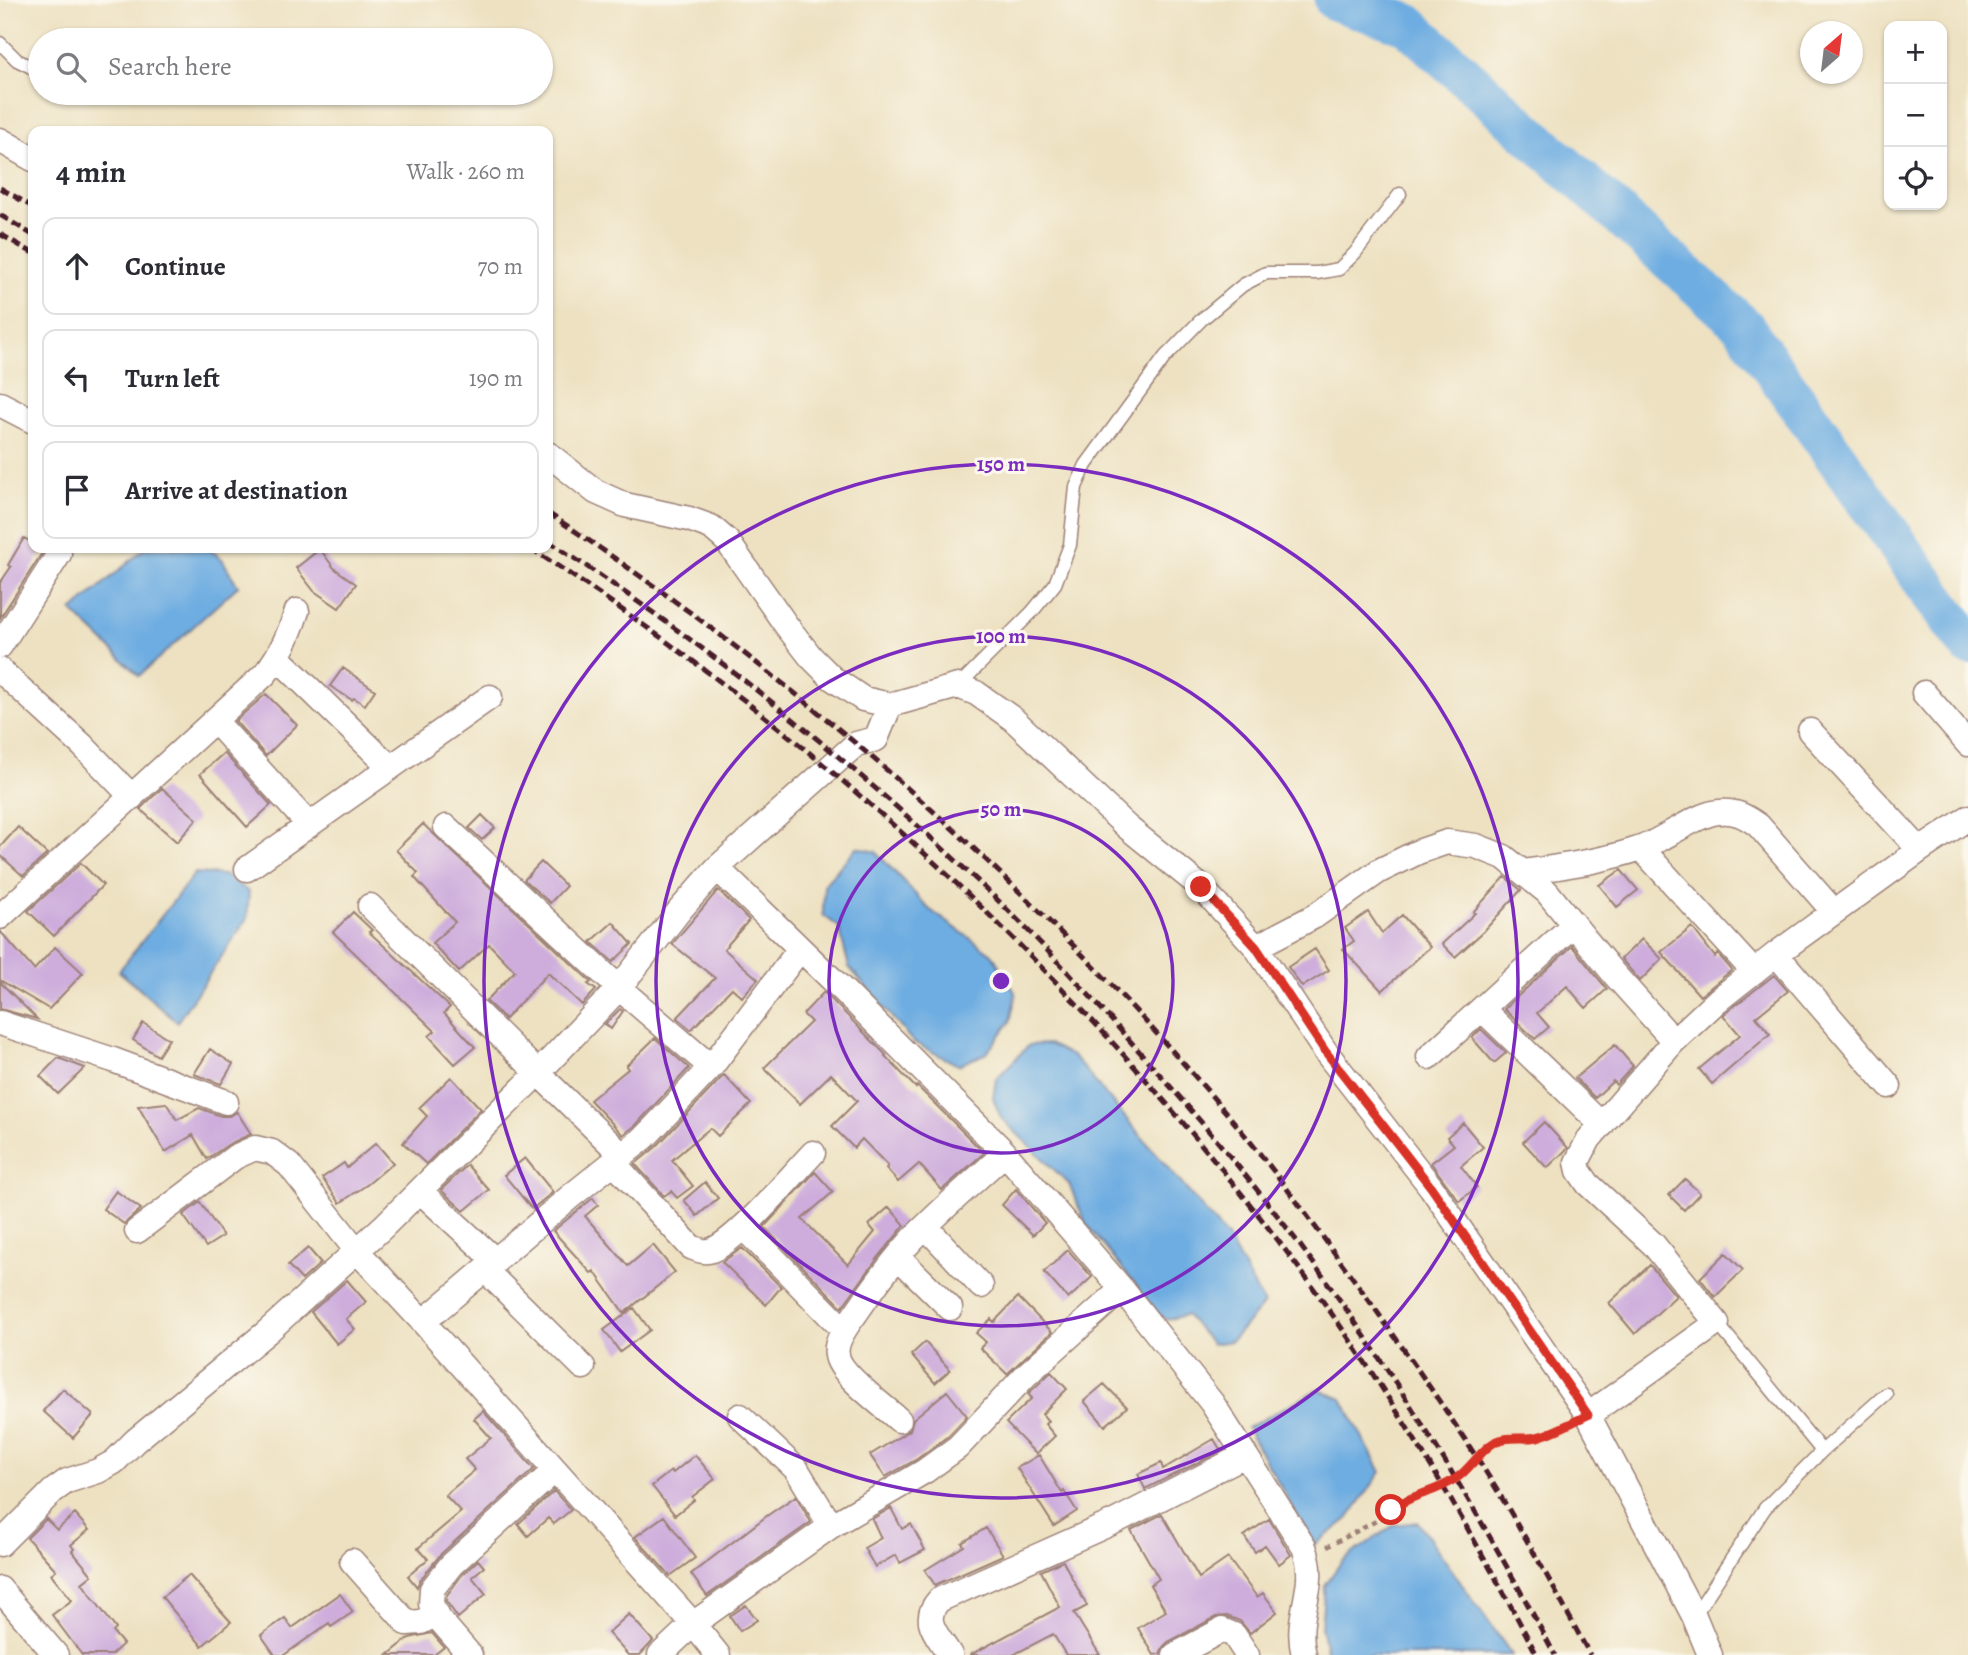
<!DOCTYPE html>
<meta charset="utf-8">
<style>
body{margin:0;font-family:Alegreya,serif;background:#f7f7f7;color:#2b2b33}
.controls{position:absolute;right:21px;top:21px;display:grid;overflow:hidden;border-radius:14px;box-shadow:0 2px 5px #0004}
.controls button{width:63px;height:63px;display:grid;place-items:center;padding:0;border:0;border-bottom:2px solid #e1e1e2;background:#fff;color:#2b2b33;font:35px sans-serif}
.compass{position:absolute;left:1800px;top:21px;width:63px;height:63px;border-radius:50%;background:#fff;box-shadow:0 2px 5px #0004;rotate:28deg}
.stop{position:absolute;width:21px;height:21px;margin:-16px;border:5px solid #d93025;border-radius:50%;background:#fff}
.stop.end{background:#d93025;border-color:#fff;box-shadow:0 2px 7px #0008}
.list{margin:0;padding:0;list-style:none}
h2{display:flex;justify-content:space-between;align-items:center;height:91px;margin:0;padding:0 28px;font-size:30px}
h2 small{font-size:23px;font-weight:400;color:#7c7c81}
.list li{display:grid;grid-template-columns:46px 1fr auto;gap:21px;align-items:center;box-sizing:border-box;height:98px;margin:0 14px 14px;padding:0 14px;border:2px solid #e1e1e2;border-radius:14px}
.list b{display:block;font-size:26px;white-space:nowrap}
.list em{font-size:23px;font-style:normal;color:#7c7c81}
.icon{flex:none;width:38px;height:38px;fill:none;stroke:currentColor;stroke-width:2;stroke-linecap:round;stroke-linejoin:round}
.map{position:relative;flex:none;width:1968px;height:1655px;overflow:hidden}
.search{position:absolute;background:#fff;box-shadow:0 2px 5px #0004;left:28px;top:28px;width:525px;height:77px;display:flex;align-items:center;gap:18px;box-sizing:border-box;padding:0 24px;border-radius:38px;color:#7c7c81;font-size:26px}
.panel{position:absolute;background:#fff;box-shadow:0 2px 5px #0004;left:28px;top:126px;width:525px;height:427px;border-radius:14px}
.map>svg:first-child{display:block}
.water{fill:#6eade1;stroke:#5c6686;stroke-width:2}
.lines{fill:none;stroke-linecap:round;stroke-linejoin:round}
.river{stroke:#6eade1;stroke-width:42}
.building{fill:#ceaddc}
.service-casing{stroke:#9c8076;stroke-width:15}
.minor-casing{stroke:#9c8076;stroke-width:27}
.path{stroke:#9c8076;stroke-width:4.5;stroke-dasharray:5 5;stroke-linecap:butt}
.service{stroke:#fff;stroke-width:12}
.minor{stroke:#fff;stroke-width:24}
.rail{stroke:#4a1f2b;stroke-width:5;stroke-dasharray:10 5;stroke-linecap:butt}
.route{stroke:#d93025;stroke-width:9}
.ring{fill:none;stroke:#7b2cbf;stroke-width:3.5}
.centre{fill:#7b2cbf;stroke:#fbf7ec;stroke-width:3.5}
.ring-label{font-size:21px;text-anchor:middle;font-weight:bold;fill:#7b2cbf;stroke:#fbf7ec;stroke-width:6;stroke-linejoin:round;paint-order:stroke}
</style>
<div class="map">
<svg width="1968" height="1655" viewBox="0 0 1968 1655">
<rect width="100%" height="100%" fill="#fbf7ec"/>
<filter id="ink" filterUnits="userSpaceOnUse"><feTurbulence type="fractalNoise" baseFrequency=".0143" numOctaves="2"/><feDisplacementMap in="SourceGraphic" scale="14" xChannelSelector="R" yChannelSelector="G"/><feConvolveMatrix kernelMatrix="1 2 1 2 8 2 1 2 1" color-interpolation-filters="sRGB"/></filter>
<filter id="wash" filterUnits="userSpaceOnUse"><feTurbulence type="fractalNoise" baseFrequency=".00686" numOctaves="4" result="noise"/><feDisplacementMap in="SourceGraphic" scale="28" xChannelSelector="R" yChannelSelector="G"/><feGaussianBlur stdDeviation="1.57" result="paint"/><feColorMatrix in="noise" values="0 0 0 0 0 0 0 0 0 0 0 0 0 0 0 0 0 1.4 0 .05"/><feComposite in="paint" operator="in"/></filter>
<g filter="url(#wash)">
<rect width="100%" height="100%" fill="#ede1c1"/>
<path class="water" d="M 145,548 L 208,548 L 222,559 L 238,586 L 139,676 L 72,611 Z
M 857,847 L 876,852 L 929,909 L 992,954 L 1016,994 L 1010,1022 L 986,1054 L 958,1065 L 913,1042 L 849,967 L 839,927 L 823,915 L 824,885 Z
M 195,873 L 224,875 L 249,892 L 247,919 L 177,1022 L 119,971 Z
M 1049,1044 L 1074,1057 L 1227,1237 L 1264,1304 L 1231,1341 L 1212,1344 L 1186,1315 L 1166,1320 L 1158,1313 L 1086,1224 L 1069,1184 L 1001,1118 L 993,1098 L 996,1079 L 1029,1045 Z
M 1318,1389 L 1342,1399 L 1381,1472 L 1348,1519 L 1314,1545 L 1247,1428 Z
M 1418,1522 L 1512,1655 L 1327,1655 L 1321,1627 L 1325,1585 L 1342,1561 L 1394,1525 Z"/>
<g class="lines">
<path class="river" d="M 1335,0 L 1407,24 L 1743,326 L 1968,644"/>
</g>
<g id="blocks">
<path class="building" d="M 24,538 L 33,543 L 33,548 L 44,550 L 0,618 L 0,583 L 11,567 L 8,565 Z
M 320,549 L 334,568 L 356,584 L 339,608 L 314,591 L 296,568 Z
M 343,668 L 375,690 L 365,705 L 354,698 L 352,700 L 330,686 Z
M 266,694 L 297,725 L 266,756 L 235,721 Z
M 224,753 L 271,805 L 247,827 L 200,774 Z
M 162,788 L 197,819 L 177,842 L 140,809 Z
M 482,815 L 495,828 L 482,840 L 469,828 Z
M 423,824 L 591,982 L 588,984 L 596,990 L 582,1005 L 548,973 L 505,1019 L 486,1001 L 515,971 L 489,944 L 459,972 L 432,943 L 455,922 L 414,877 L 418,873 L 396,850 Z
M 18,827 L 47,854 L 23,876 L 0,855 L 0,847 Z
M 541,862 L 566,886 L 550,903 L 524,880 Z
M 81,863 L 103,885 L 54,936 L 28,911 Z
M 1621,870 L 1638,890 L 1617,907 L 1599,885 Z
M 1505,877 L 1521,890 L 1483,932 L 1455,957 L 1442,944 L 1475,913 L 1473,912 Z
M 718,890 L 749,920 L 724,949 L 758,979 L 742,997 L 732,988 L 691,1030 L 677,1018 L 715,978 L 672,944 Z
M 353,912 L 372,930 L 369,932 L 450,1007 L 444,1013 L 475,1047 L 455,1064 L 429,1036 L 435,1031 L 333,932 Z
M 1368,912 L 1382,933 L 1402,915 L 1430,947 L 1382,991 L 1343,949 L 1354,941 L 1345,928 Z
M 613,922 L 632,944 L 613,962 L 591,942 Z
M 1692,927 L 1715,957 L 1718,954 L 1732,970 L 1700,996 L 1661,952 Z
M 0,931 L 34,970 L 55,947 L 83,973 L 49,1009 L 0,980 Z
M 1642,939 L 1662,959 L 1640,981 L 1621,959 Z
M 1572,946 L 1607,989 L 1586,1008 L 1567,986 L 1537,1013 L 1549,1027 L 1535,1039 L 1504,1009 Z
M 1315,949 L 1329,970 L 1302,987 L 1288,967 Z
M 1774,975 L 1788,991 L 1756,1017 L 1770,1034 L 1712,1084 L 1699,1069 L 1740,1035 L 1723,1015 Z
M 0,982 L 37,1019 L 0,1009 Z
M 824,992 L 886,1055 L 885,1056 L 916,1088 L 917,1086 L 984,1153 L 942,1190 L 919,1164 L 898,1182 L 886,1168 L 888,1166 L 862,1139 L 854,1148 L 832,1126 L 857,1101 L 831,1074 L 800,1104 L 764,1068 L 811,1022 L 803,1014 Z
M 620,1009 L 623,1011 L 611,1029 L 605,1024 Z
M 143,1023 L 169,1039 L 158,1056 L 133,1040 Z
M 1481,1029 L 1506,1053 L 1494,1063 L 1472,1038 Z
M 655,1038 L 689,1068 L 635,1126 L 623,1135 L 590,1100 L 628,1069 L 626,1066 Z
M 1615,1045 L 1633,1066 L 1616,1085 L 1613,1081 L 1595,1098 L 1575,1078 Z
M 210,1049 L 233,1064 L 221,1084 L 194,1074 Z
M 58,1058 L 85,1068 L 58,1094 L 40,1076 Z
M 724,1075 L 751,1104 L 718,1136 L 710,1128 L 672,1160 L 693,1186 L 677,1198 L 671,1191 L 664,1196 L 635,1164 L 656,1147 Z
M 451,1077 L 481,1109 L 426,1164 L 403,1143 L 427,1116 L 419,1108 Z
M 166,1103 L 177,1120 L 199,1108 L 221,1116 L 229,1116 L 237,1112 L 251,1134 L 229,1144 L 207,1159 L 193,1135 L 165,1152 L 138,1106 Z
M 1544,1122 L 1568,1148 L 1547,1168 L 1523,1142 Z
M 1463,1123 L 1483,1147 L 1461,1166 L 1477,1187 L 1459,1201 L 1431,1163 L 1454,1145 L 1447,1137 Z
M 376,1143 L 393,1163 L 368,1184 L 340,1203 L 322,1178 L 344,1163 L 347,1168 Z
M 525,1158 L 553,1192 L 532,1209 L 504,1175 Z
M 467,1165 L 489,1190 L 464,1211 L 441,1190 Z
M 815,1172 L 833,1192 L 802,1219 L 848,1265 L 875,1232 L 869,1225 L 889,1207 L 905,1225 L 878,1258 L 842,1307 L 764,1227 Z
M 1685,1179 L 1700,1193 L 1684,1210 L 1669,1195 Z
M 705,1182 L 718,1198 L 697,1216 L 684,1200 Z
M 1016,1189 L 1045,1223 L 1033,1235 L 1002,1205 Z
M 116,1191 L 141,1209 L 124,1224 L 103,1209 Z
M 593,1198 L 598,1205 L 585,1216 L 628,1266 L 653,1245 L 675,1272 L 624,1313 L 594,1271 L 591,1273 L 553,1231 Z
M 200,1202 L 223,1236 L 206,1247 L 183,1215 Z
M 308,1248 L 321,1263 L 302,1280 L 288,1265 Z
M 742,1248 L 781,1287 L 766,1305 L 722,1262 Z
M 1068,1250 L 1092,1277 L 1068,1299 L 1044,1272 Z
M 1726,1253 L 1743,1270 L 1715,1297 L 1700,1278 Z
M 1650,1265 L 1676,1296 L 1635,1334 L 1609,1303 Z
M 347,1280 L 366,1302 L 346,1319 L 355,1329 L 337,1344 L 311,1312 Z
M 1018,1297 L 1052,1332 L 1007,1374 L 980,1348 L 986,1342 L 976,1333 L 991,1319 L 994,1322 Z
M 634,1308 L 650,1330 L 620,1352 L 604,1330 Z
M 925,1342 L 950,1370 L 935,1383 L 911,1355 Z
M 1051,1372 L 1067,1389 L 1042,1414 L 1048,1421 L 1045,1424 L 1055,1436 L 1036,1454 L 1006,1423 L 1032,1398 L 1028,1394 Z
M 1104,1384 L 1127,1407 L 1105,1426 L 1084,1401 Z
M 63,1389 L 93,1415 L 73,1438 L 43,1411 Z
M 947,1391 L 967,1416 L 948,1436 L 917,1459 L 885,1477 L 870,1455 L 910,1430 L 913,1419 Z
M 483,1411 L 534,1469 L 441,1554 L 420,1580 L 417,1587 L 408,1576 L 428,1559 L 418,1548 L 461,1512 L 445,1495 L 475,1470 L 465,1459 L 491,1438 L 474,1419 Z
M 1214,1439 L 1221,1451 L 1145,1489 L 1138,1474 L 1161,1463 L 1163,1469 Z
M 695,1455 L 715,1479 L 692,1497 L 694,1500 L 675,1515 L 652,1486 L 671,1471 L 673,1473 Z
M 1039,1455 L 1062,1493 L 1064,1491 L 1077,1511 L 1054,1526 L 1017,1468 Z
M 554,1491 L 571,1510 L 554,1524 L 548,1518 L 528,1536 L 518,1524 Z
M 796,1496 L 811,1522 L 707,1596 L 691,1574 L 768,1515 Z
M 891,1508 L 902,1529 L 911,1524 L 925,1550 L 900,1563 L 896,1555 L 875,1567 L 864,1548 L 881,1538 L 872,1519 Z
M 75,1514 L 89,1530 L 71,1545 L 74,1549 L 72,1551 L 92,1575 L 82,1583 L 116,1629 L 113,1632 L 123,1644 L 111,1655 L 82,1655 L 52,1615 L 72,1600 L 51,1574 L 56,1570 L 27,1538 L 46,1519 L 57,1530 Z
M 1162,1514 L 1199,1578 L 1228,1558 L 1257,1597 L 1263,1593 L 1277,1612 L 1250,1633 L 1240,1621 L 1227,1616 L 1216,1617 L 1168,1642 L 1163,1647 L 1160,1654 L 1154,1655 L 1138,1628 L 1166,1611 L 1150,1585 L 1159,1579 L 1131,1530 Z
M 664,1516 L 695,1558 L 670,1576 L 635,1537 Z
M 1269,1519 L 1291,1555 L 1279,1564 L 1265,1545 L 1255,1552 L 1244,1536 Z
M 986,1528 L 1003,1555 L 935,1585 L 925,1570 L 964,1546 L 962,1543 Z
M 478,1560 L 484,1567 L 472,1577 L 486,1594 L 458,1618 L 446,1601 L 447,1595 L 462,1575 Z
M 1063,1561 L 1087,1606 L 1074,1613 L 1100,1655 L 1066,1655 L 1053,1634 L 1013,1655 L 970,1655 L 1060,1607 L 1041,1571 Z
M 189,1575 L 231,1622 L 202,1646 L 162,1597 Z
M 340,1594 L 353,1612 L 331,1627 L 329,1623 L 284,1655 L 275,1655 L 261,1635 L 285,1618 L 292,1628 Z
M 746,1605 L 757,1620 L 740,1631 L 730,1616 Z
M 629,1614 L 653,1641 L 640,1655 L 628,1655 L 608,1633 Z
M 432,1633 L 444,1647 L 434,1655 L 388,1655 L 409,1638 Z"/>
</g>
</g>
<g filter="url(#ink)">
<use href="#blocks" fill-opacity="0" stroke="#9c8076" stroke-width="2"/>
<g class="lines">
<defs>
<path id="service" d="M 0,43 L 17,60 L 39,71
M 958,686 L 1032,612 L 1055,584 L 1070,545 L 1076,487 L 1086,465 L 1165,357 L 1201,320 L 1243,285 L 1266,273 L 1317,273 L 1339,269 L 1355,253 L 1400,194
M 1717,1323 L 1822,1451
M 1694,1616 L 1765,1508 L 1822,1451 L 1886,1394"/>
<path id="minor" d="M 0,140 L 33,159
M 0,404 L 33,421
M 548,454 L 596,492 L 625,505 L 689,519 L 711,527 L 727,541 L 786,625 L 811,657 L 832,678 L 863,699 L 890,705 L 958,686 L 976,693 L 1013,719 L 1127,827 L 1201,887 L 1256,947 L 1325,1051 L 1431,1187 L 1588,1415 L 1694,1616 L 1710,1655
M 0,646 L 59,554
M 278,658 L 390,767
M 0,670 L 82,745 L 132,797
M 1924,693 L 1968,744
M 216,722 L 308,824
M 1810,731 L 1920,850
M 446,827 L 619,988 L 711,1067
M 1641,848 L 1754,972
M 717,868 L 856,744 L 876,739 L 890,705
M 247,869 L 490,697
M 1524,872 C 1563,866 1604,861 1641,848 C 1664,840 1696,814 1719,812 C 1735,810 1745,816 1758,825 L 1834,912
M 370,906 L 538,1073 L 619,988 L 680,910 L 717,868 L 845,992 L 1005,1153 L 1122,1289 L 1212,1403 L 1304,1547 C 1320,1587 1293,1613 1304,1655
M 0,917 L 265,674 C 281,654 289,635 297,611
M 1256,947 L 1315,916 L 1379,871 L 1418,852 L 1447,842 L 1476,846 L 1504,857 L 1547,892 L 1614,974 L 1674,1041
M 1776,954 L 1889,1086
M 1482,1009 L 1602,1125
M 0,1023 L 113,1060 L 226,1102
M 1429,1057 L 1573,925
M 613,1162 L 691,1247 C 699,1250 704,1253 712,1250 C 739,1239 790,1177 813,1153
M 420,1191 L 496,1261
M 743,1227 L 844,1330
M 926,1227 L 981,1286
M 137,1231 L 235,1157 L 255,1148 L 272,1152 L 289,1165 L 357,1251 L 423,1322 L 571,1196 L 645,1137 L 711,1067 L 800,949
M 898,1257 L 950,1308
M 485,1270 L 583,1367
M 423,1322 L 693,1624 L 718,1655
M 1588,1415 L 1717,1323 L 1653,1244 L 1588,1184 L 1579,1171 L 1577,1162 L 1589,1139 L 1674,1041 L 1718,1000 L 1776,954 L 1920,850 L 1968,818
M 740,1416 L 797,1470 L 831,1526
M 899,1420 C 884,1406 839,1374 837,1355 C 834,1341 848,1324 856,1313 C 873,1288 891,1263 911,1241 C 940,1210 974,1182 1005,1153
M 0,1544 L 53,1491 L 67,1481 L 98,1471 L 114,1462 L 135,1441 L 267,1332 L 383,1227 L 538,1073 L 622,1155
M 352,1561 L 407,1623 L 421,1622 L 437,1614
M 0,1589 L 56,1655
M 470,1655 L 439,1619 L 431,1604 L 432,1589 L 451,1565 L 555,1470
M 660,1655 L 693,1624 L 831,1526 L 925,1471 L 958,1447 L 1026,1375 L 1122,1289
M 950,1655 C 938,1635 920,1621 939,1600 L 1116,1521 L 1245,1455
M 1175,1655 L 1222,1630 L 1234,1635 L 1247,1655"/>
</defs>
<use href="#service" class="service-casing"/>
<use href="#minor" class="minor-casing"/>
<path class="path" d="M 1327,1547 L 1378,1520 L 1405,1499 L 1434,1490 L 1457,1478 L 1496,1441 L 1509,1438 L 1526,1440 L 1542,1436 L 1568,1424"/>
<use href="#service" class="service"/>
<use href="#minor" class="minor"/>
<path class="rail" d="M 0,188 L 33,207
M 0,215 L 33,235
M 0,234 L 33,253
M 548,513 C 799,679 1027,879 1223,1109 C 1262,1154 1298,1203 1333,1251 C 1383,1319 1431,1387 1477,1458 C 1518,1522 1554,1588 1590,1655
M 548,541 C 704,642 849,759 984,887 C 1041,941 1094,1000 1146,1059 C 1222,1144 1295,1233 1359,1328 C 1431,1433 1495,1542 1555,1655
M 530,548 C 813,730 1064,964 1270,1230 C 1373,1363 1459,1507 1537,1655"/>
</g>
</g>
<g class="lines" filter="url(#ink)">
<path class="route" d="M 1201,887 L 1256,947 L 1325,1051 L 1431,1187 L 1588,1415 C 1572,1422 1554,1433 1537,1437 C 1523,1440 1508,1435 1495,1442 C 1479,1451 1470,1470 1455,1479 C 1433,1494 1413,1493 1391,1510"/>
</g>
<g class="ring">
<circle cx="1001" cy="981" r="172"/>
<circle cx="1001" cy="981" r="345"/>
<circle cx="1001" cy="981" r="517"/>
</g>
<circle cx="1001" cy="981" r="10" class="centre"/>
<g class="ring-label">
<text x="1001" y="471">150 m</text>
<text x="1001" y="643">100 m</text>
<text x="1001" y="816">50 m</text>
</g>
</svg>
<div class="controls">
<button>+</button>
<button>−</button>
<button><svg class="icon" aria-label="locate" viewBox="0 0 24 24"><circle cx="12" cy="12" r="6"/><path d="M12 2v4M12 18v4M2 12h4M18 12h4"/></svg></button>
</div>
<svg class="compass" viewBox="-18 -18 36 36"><path d="M0-13l5 13h-10z" fill="#e53935"/><path d="M0 13l5-13h-10z" fill="#7c7c81"/></svg>
<div class="stop" style="left:1391px;top:1510px"></div>
<div class="stop end" style="left:1201px;top:887px"></div>
<div class="search"><svg class="icon" aria-label="search" viewBox="0 0 24 24"><circle cx="10" cy="10" r="6"/><path d="M15 15l6 6"/></svg>Search here</div>
<section class="panel">
<h2>4 min<small>Walk · 260 m</small></h2>
<ul class="list">
<li><svg class="icon" aria-label="ahead" viewBox="0 0 24 24"><path d="M12 20V5M6 11l6-6 6 6"/></svg><div><b>Continue</b></div><em>70 m</em></li>
<li><svg class="icon" aria-label="left" viewBox="0 0 24 24"><path d="M17 20v-9H6M10 6l-5 5 5 5"/></svg><div><b>Turn left</b></div><em>190 m</em></li>
<li><svg class="icon" aria-label="arrive" viewBox="0 0 24 24"><path d="M6 21V4h12l-3 4 3 4H6"/></svg><div><b>Arrive at destination</b></div></li>
</ul>
</section>
</div>
